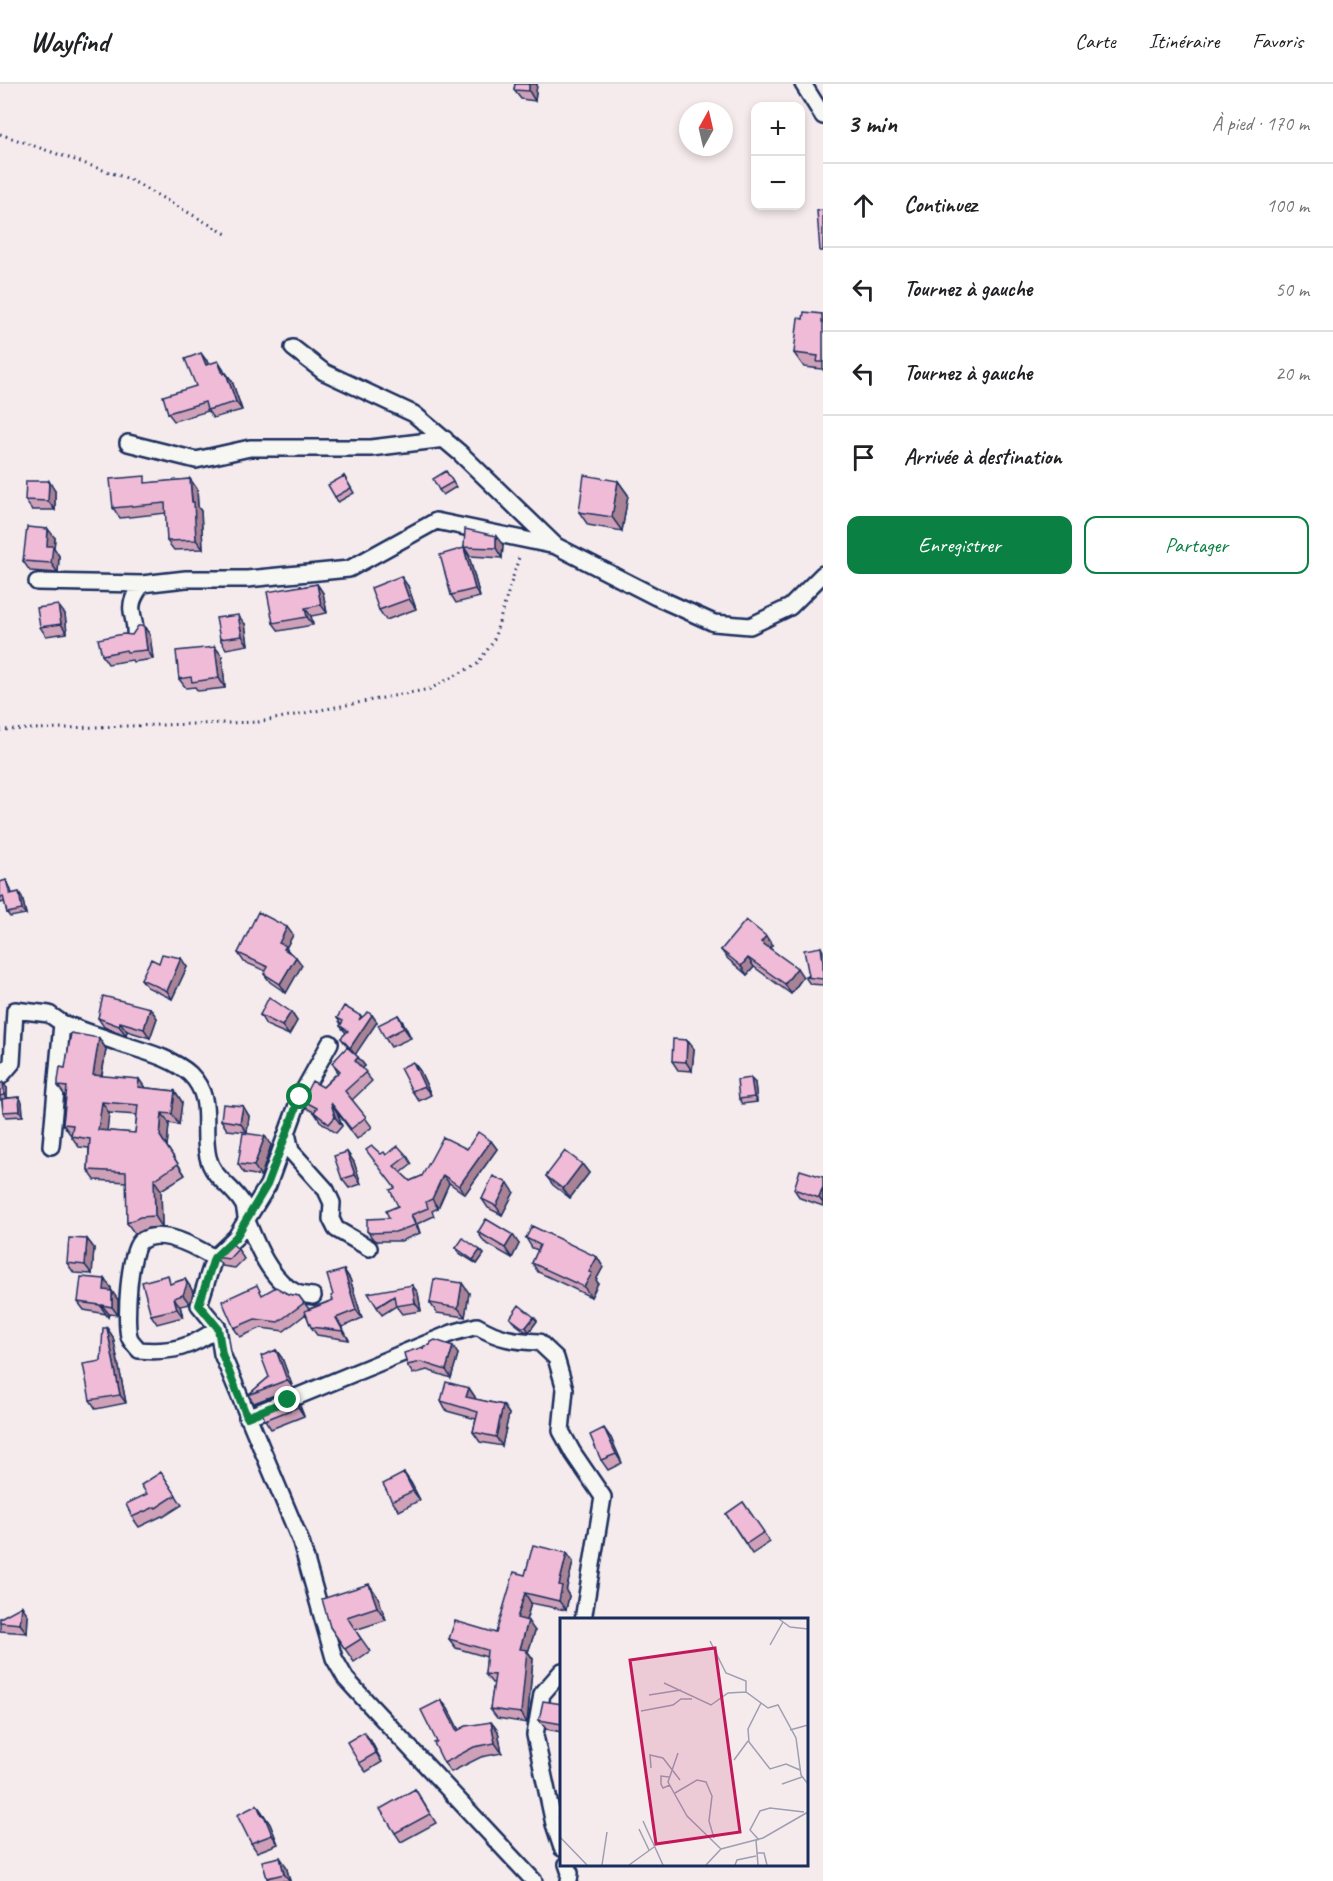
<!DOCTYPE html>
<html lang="fr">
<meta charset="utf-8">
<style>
body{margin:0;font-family:Caveat,sans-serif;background:#f2f2f2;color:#202124}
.controls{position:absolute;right:18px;top:18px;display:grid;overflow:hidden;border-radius:12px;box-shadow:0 3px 9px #0003}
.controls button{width:54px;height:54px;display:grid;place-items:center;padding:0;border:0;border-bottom:2px solid #e0e0e0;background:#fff;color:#202124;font:30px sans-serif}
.compass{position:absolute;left:679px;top:18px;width:54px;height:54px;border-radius:50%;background:#fff;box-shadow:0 3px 9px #0003;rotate:8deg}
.stop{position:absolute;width:18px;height:18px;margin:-14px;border:4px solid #0b8043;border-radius:50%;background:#fff}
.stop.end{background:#0b8043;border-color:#fff;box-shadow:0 2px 6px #0008}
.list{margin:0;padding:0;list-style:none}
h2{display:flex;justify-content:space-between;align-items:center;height:78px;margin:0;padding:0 24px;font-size:26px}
h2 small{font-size:20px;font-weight:400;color:#757577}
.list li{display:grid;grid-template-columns:39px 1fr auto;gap:18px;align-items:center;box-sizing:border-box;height:84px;padding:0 24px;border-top:2px solid #e0e0e0}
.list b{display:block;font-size:22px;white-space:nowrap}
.list em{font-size:20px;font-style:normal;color:#757577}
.actions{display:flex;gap:12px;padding:18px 24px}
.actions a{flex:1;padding:14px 0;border:2px solid #0b8043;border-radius:12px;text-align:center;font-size:21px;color:#0b8043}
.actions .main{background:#0b8043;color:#fff}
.icon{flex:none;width:33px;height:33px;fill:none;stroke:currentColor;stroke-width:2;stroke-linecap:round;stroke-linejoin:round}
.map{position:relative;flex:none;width:823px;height:1797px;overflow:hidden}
header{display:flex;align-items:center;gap:36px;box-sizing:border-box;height:84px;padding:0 30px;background:#fff;border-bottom:2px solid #e0e0e0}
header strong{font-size:28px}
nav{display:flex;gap:33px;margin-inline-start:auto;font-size:21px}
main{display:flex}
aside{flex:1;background:#fff}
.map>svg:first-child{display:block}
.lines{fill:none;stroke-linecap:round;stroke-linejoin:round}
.street-casing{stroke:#1b2f5e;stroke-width:20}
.path{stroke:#1b2f5e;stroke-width:3;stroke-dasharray:1.5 4.5;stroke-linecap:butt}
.street{stroke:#f6f6f2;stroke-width:15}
.wall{fill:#cea1b8;stroke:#1b2f5e;stroke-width:1.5;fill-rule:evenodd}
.shaded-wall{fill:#a88396;stroke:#1b2f5e;stroke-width:1.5}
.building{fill:#f0bbd6;stroke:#1b2f5e;stroke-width:1.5;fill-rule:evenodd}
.route{stroke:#0b8043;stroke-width:8}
.inset-road{fill:none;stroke:#9e9fb3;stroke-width:1.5}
.view{fill:#c2185b;fill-opacity:0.15;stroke:#c2185b;stroke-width:3}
.inset-edge{fill:none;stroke:#1b2f5e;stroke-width:3}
</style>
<header>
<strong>Wayfind</strong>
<nav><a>Carte</a><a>Itinéraire</a><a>Favoris</a></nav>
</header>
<main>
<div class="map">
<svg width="823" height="1797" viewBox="0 0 823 1797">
<rect width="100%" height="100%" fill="#f5eaec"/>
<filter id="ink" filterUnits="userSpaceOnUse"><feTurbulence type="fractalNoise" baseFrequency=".0167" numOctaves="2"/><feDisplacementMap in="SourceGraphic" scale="12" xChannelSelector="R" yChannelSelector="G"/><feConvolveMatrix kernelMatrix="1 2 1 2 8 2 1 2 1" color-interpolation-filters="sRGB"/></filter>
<g filter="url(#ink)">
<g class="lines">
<defs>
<path id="street" d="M 803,0 L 823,32
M 293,264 L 324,288 L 414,330 L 460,369 L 556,462 L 656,513 L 714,539 L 750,542 L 790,523 L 823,490
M 128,359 L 196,376 L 250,364 L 371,364 L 445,355
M 37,498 L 142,500 L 186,495 L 247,495 L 349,485 L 436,437 L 556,462
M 135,551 C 136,541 133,536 132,527 C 130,517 137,508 142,500
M 330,959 L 300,1013 L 268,1101 L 236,1153 L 214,1174 L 199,1221 L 218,1244 L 222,1270 L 301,1458 L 334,1574 L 346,1595 L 367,1618 L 534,1797
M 0,993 L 12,979 L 15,926 L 49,930 L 62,939
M 287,1049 L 291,1067 L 326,1106 L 332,1119 L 331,1135 L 336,1145 L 369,1164
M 51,1062 L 62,939 C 81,946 100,952 119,959 C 142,967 171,973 190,990 C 215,1015 201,1044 208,1073 C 213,1095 232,1101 243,1120 C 246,1125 245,1132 247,1137 C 257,1162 270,1195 295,1208 C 300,1211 307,1211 313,1212
M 214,1174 C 196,1163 161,1143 141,1157 C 129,1165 125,1237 129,1252 C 130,1257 136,1262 139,1266 C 172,1269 192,1263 218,1244
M 247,1333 L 452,1249 L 477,1242 C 499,1255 514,1257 539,1258 L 556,1274 L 565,1305 L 561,1347 L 573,1369 L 603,1413 L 583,1536
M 562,1587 L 542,1610 L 535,1651 L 554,1740 L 562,1764
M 567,1780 L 570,1789 L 569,1797"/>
</defs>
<use href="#street" class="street-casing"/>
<path class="path" d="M 0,50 L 129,95 L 228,151
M 0,646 L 258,638 L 430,605 L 477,580 L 493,558 L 520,470"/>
<use href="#street" class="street"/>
</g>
<path class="wall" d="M 515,0 L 537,0 L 535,17 L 521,15 L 514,6 Z
M 822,230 L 823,286 L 822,285 L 804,283 L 794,269 L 803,235 Z
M 207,277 L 208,280 L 223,285 L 225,289 L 226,289 L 232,297 L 242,326 L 213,334 L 208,327 L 174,337 L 168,329 L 196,302 Z
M 344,392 L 354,409 L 338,418 L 335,413 Z
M 449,392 L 456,403 L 443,411 L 439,406 Z
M 190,395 L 197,405 L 198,423 L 201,427 L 203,465 L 174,466 L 167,457 L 166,429 L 120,434 L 113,424 L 149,399 Z
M 618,397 L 628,411 L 622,447 L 588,441 L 579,428 Z
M 55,407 L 55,426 L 32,426 L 25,416 Z
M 55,454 L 54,464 L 59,472 L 58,489 L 30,487 L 23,477 Z
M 503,461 L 502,474 L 470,472 L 464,463 Z
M 469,472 L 480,513 L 456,519 L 451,511 Z
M 317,500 L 323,509 L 327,529 L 311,532 L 313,541 L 279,547 L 273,539 L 301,502 L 302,503 Z
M 408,502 L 416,525 L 386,536 L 379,526 Z
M 65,530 L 67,549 L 46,552 L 40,543 Z
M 245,540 L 248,561 L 226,565 L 220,555 Z
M 144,542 L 150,551 L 153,575 L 133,578 L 132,576 L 108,580 L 102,571 L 132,551 Z
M 215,563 L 222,572 L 225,604 L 198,607 L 195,603 L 186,604 L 179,595 Z
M 0,798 L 9,801 L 12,810 L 22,813 L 26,830 L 10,833 L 7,829 L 5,818 L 0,819 Z
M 293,851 L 286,864 L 290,869 L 302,881 L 286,909 L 270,898 L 264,890 L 266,887 L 244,878 L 238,869 Z
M 772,861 L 770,864 L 803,893 L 791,910 L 754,883 L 747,891 L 728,875 L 721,866 Z
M 821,863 L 823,867 L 823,901 L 810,900 L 805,893 L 809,892 Z
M 159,879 L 187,883 L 172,915 L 147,903 L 141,895 Z
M 150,924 L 157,934 L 150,954 L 127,947 L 126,951 L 104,943 L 98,934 Z
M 291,928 L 297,937 L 289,951 L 266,941 L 260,931 Z
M 372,931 L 377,938 L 355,970 L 365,982 L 362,985 L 372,997 L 352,1016 L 372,1043 L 357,1055 L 337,1028 L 342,1042 L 336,1049 L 320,1037 L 314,1028 L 308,1025 L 302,1016 L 323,1003 L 338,988 L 332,979 L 350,966 L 341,954 L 346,949 L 340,942 L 341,940 L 337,934 L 361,932 L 362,933 Z
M 398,931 L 404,940 L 411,954 L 391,963 L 385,954 Z
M 99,954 L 106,965 L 102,992 L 146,1004 L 175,1007 L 182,1018 L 179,1041 L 169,1039 L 167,1063 L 185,1091 L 161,1106 L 162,1143 L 148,1144 L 135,1150 L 127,1139 L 127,1098 L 95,1096 L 88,1086 L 89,1064 L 79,1063 L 71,1052 L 72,1050 L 70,1050 L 63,1040 L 66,1013 L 58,1002 L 65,984 ZM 109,1029 L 137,1031 L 135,1049 L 107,1047 Z
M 687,956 L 694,965 L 692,987 L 678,986 L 672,977 Z
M 413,978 L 420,987 L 431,1011 L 419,1017 L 412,1007 Z
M 0,999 L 7,1004 L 7,1014 L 19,1013 L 22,1018 L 23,1032 L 6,1033 L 3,1028 L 2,1016 L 0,1016 Z
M 755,999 L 757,1018 L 742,1020 L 739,1015 Z
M 243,1022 L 249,1032 L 247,1048 L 227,1046 L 221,1036 Z
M 491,1057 L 497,1065 L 465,1110 L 449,1099 L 438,1124 L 432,1127 L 434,1132 L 417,1140 L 420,1149 L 401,1157 L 376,1157 L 373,1155 L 367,1147 L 389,1134 L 398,1122 L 395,1104 L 381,1070 L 407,1072 L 412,1080 L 401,1089 L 410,1097 L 422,1092 L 467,1065 Z
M 271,1061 L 261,1092 L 244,1089 L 238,1080 Z
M 347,1068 L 354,1078 L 361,1100 L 349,1104 L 342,1095 Z
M 582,1080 L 589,1089 L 570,1114 L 553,1101 L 546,1092 Z
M 823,1093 L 823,1122 L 800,1114 L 794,1105 Z
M 514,1108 L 502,1131 L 488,1124 L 482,1115 Z
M 478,1148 L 519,1160 L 512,1174 L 484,1158 Z
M 526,1154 L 597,1173 L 603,1183 L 596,1196 L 598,1199 L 591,1213 L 538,1188 L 532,1179 L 538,1166 L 532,1164 Z
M 87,1155 L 94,1164 L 92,1190 L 74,1189 L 67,1179 Z
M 456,1164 L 480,1166 L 484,1170 L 477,1180 L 459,1169 Z
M 238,1165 L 244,1175 L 235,1184 L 222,1182 L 215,1173 Z
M 344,1186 L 350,1195 L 362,1234 L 342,1243 L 349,1256 L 317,1251 L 311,1243 L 306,1230 L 284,1247 L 261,1244 L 240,1253 L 234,1244 L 263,1211 L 288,1210 L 299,1212 L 309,1225 L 333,1216 L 333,1211 Z
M 185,1195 L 191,1204 L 193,1209 L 190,1220 L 180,1222 L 183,1233 L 157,1240 L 151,1231 L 173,1199 Z
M 412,1201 L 418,1209 L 421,1227 L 402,1230 L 396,1222 L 382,1231 L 377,1223 Z
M 111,1204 L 111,1207 L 118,1216 L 118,1231 L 109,1230 L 108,1233 L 106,1230 L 84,1226 L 78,1218 Z
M 469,1209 L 465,1233 L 437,1229 L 430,1219 Z
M 534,1233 L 537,1237 L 529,1248 L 525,1247 L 513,1238 L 510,1234 Z
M 107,1244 L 113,1253 L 126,1319 L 96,1325 L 90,1316 L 101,1277 Z
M 430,1261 L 458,1270 L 451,1294 L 427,1286 L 413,1290 L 407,1281 L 424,1264 Z
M 276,1266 L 282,1274 L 293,1304 L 254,1319 L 248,1311 L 269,1293 Z
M 469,1304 L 475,1313 L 475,1315 L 503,1321 L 509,1330 L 502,1362 L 480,1358 L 473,1348 L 476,1335 L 447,1327 L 441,1317 Z
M 294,1312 L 300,1322 L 304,1332 L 271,1345 L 265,1336 Z
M 611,1354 L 622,1379 L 608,1386 L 601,1376 Z
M 161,1388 L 182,1421 L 163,1433 L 162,1432 L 139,1443 L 132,1433 Z
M 404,1389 L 411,1399 L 420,1416 L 399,1427 L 392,1417 Z
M 743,1418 L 770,1458 L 752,1470 L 726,1430 Z
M 573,1478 L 566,1507 L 569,1512 L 566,1526 L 531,1519 L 526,1537 L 535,1547 L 528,1568 L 533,1575 L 527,1639 L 497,1634 L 490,1625 L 494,1599 L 492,1599 L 485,1590 L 487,1573 L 456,1564 L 449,1555 L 496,1549 L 525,1491 Z
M 378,1513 L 386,1536 L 355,1546 L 370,1567 L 354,1578 L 330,1543 Z
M 28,1531 L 27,1549 L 0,1547 L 0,1534 Z
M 441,1616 L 448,1625 L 459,1646 L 491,1638 L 498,1647 L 502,1669 L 481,1673 L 451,1688 L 444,1679 L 437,1658 Z
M 562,1620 L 562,1648 L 546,1645 L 539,1636 Z
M 371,1657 L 382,1678 L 366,1688 L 359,1679 Z
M 415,1705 L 436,1739 L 401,1758 L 395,1749 Z
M 257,1721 L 270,1740 L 278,1760 L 257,1768 L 251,1759 Z
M 286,1782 L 290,1797 L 269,1797 L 267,1794 Z"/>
<path class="shaded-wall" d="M 529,0 L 537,0 L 535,17 L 529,7 Z
M 201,269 L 207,277 L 212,290 L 206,281 Z
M 218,277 L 223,285 L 229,298 L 223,290 Z
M 226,289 L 232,297 L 242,326 L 236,318 Z
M 190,395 L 197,405 L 198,423 L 201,427 L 203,465 L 196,456 Z
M 49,397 L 55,407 L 55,426 L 48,417 Z
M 618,397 L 628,411 L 622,447 L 612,433 Z
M 48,445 L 55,454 L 54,464 L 59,472 L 58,489 L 51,479 L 47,462 Z
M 496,452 L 503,461 L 502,474 L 496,464 Z
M 464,464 L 469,472 L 480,513 L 475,505 Z
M 401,492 L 408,502 L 416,525 L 409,515 Z
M 317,500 L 323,509 L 327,529 L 321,521 Z
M 58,521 L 65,530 L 67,549 L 61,540 Z
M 305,524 L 311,532 L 313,541 L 307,533 Z
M 238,531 L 245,540 L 248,561 L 242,552 Z
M 144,542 L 150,551 L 153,575 L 147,566 Z
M 215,563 L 222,572 L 225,604 L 219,594 Z
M 6,796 L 9,801 L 14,815 L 10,810 Z
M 19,808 L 22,813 L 26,830 L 22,826 Z
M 287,843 L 293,851 L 286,864 L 291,871 L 290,874 L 279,859 Z
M 766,852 L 772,861 L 767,867 L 761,858 Z
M 296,873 L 302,881 L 286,909 L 280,900 Z
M 181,874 L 187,883 L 172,915 L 167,907 Z
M 748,874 L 754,883 L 747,891 L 741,882 Z
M 797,884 L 803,893 L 791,910 L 785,900 Z
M 150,924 L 157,934 L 150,954 L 144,945 Z
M 291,928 L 297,937 L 289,951 L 282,942 Z
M 372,931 L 377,938 L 355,971 L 350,964 Z
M 398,931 L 404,940 L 411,954 L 404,944 Z
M 120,938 L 127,947 L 126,951 L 119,942 Z
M 99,954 L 106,965 L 100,1001 L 93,991 Z
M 687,956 L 694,965 L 692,987 L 686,978 Z
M 358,973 L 365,982 L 361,986 L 355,977 Z
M 413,978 L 420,987 L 431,1011 L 424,1002 Z
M 751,994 L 755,999 L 757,1018 L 754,1013 Z
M 139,995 L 146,1005 L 138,1003 Z
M 3,999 L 7,1004 L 7,1016 L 4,1011 Z
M 175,1007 L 182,1018 L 179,1041 L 172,1030 Z
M 19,1013 L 22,1018 L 23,1032 L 20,1027 Z
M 102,1018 L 109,1029 L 106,1057 L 98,1046 Z
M 331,1019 L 337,1028 L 342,1042 L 335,1033 Z
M 243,1022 L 249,1032 L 247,1048 L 240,1039 Z
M 162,1029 L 169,1039 L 167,1063 L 185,1091 L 160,1052 Z
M 265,1052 L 271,1061 L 261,1092 L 254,1082 Z
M 491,1057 L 497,1065 L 465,1110 L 459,1102 Z
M 347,1068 L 354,1078 L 361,1100 L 355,1091 Z
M 582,1080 L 589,1089 L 570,1114 L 563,1105 Z
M 443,1091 L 449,1099 L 438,1124 L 432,1115 Z
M 154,1096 L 161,1106 L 162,1143 L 155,1132 Z
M 508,1099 L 514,1108 L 502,1131 L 496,1122 Z
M 823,1103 L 823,1119 L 819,1114 Z
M 411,1131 L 417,1140 L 420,1149 L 415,1141 Z
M 513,1151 L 519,1160 L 512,1174 L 505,1164 Z
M 87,1155 L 94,1164 L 92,1190 L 85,1181 Z
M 480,1166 L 484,1170 L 477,1180 L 473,1176 Z
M 597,1173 L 603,1183 L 596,1196 L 598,1199 L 591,1213 L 584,1203 L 589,1188 Z
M 344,1186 L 350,1195 L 362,1234 L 356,1226 Z
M 105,1195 L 111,1204 L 110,1215 L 104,1206 Z
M 185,1195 L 191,1204 L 193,1209 L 190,1220 L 183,1211 Z
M 462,1199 L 469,1209 L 465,1233 L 458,1224 Z
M 412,1201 L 418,1209 L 421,1227 L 415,1219 Z
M 112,1207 L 118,1216 L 118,1231 L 112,1223 Z
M 174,1214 L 180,1222 L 183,1233 L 177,1225 Z
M 102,1221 L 109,1230 L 108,1233 L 102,1224 Z
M 534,1233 L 537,1237 L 529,1248 L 526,1243 Z
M 336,1234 L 342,1243 L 349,1256 L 343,1247 Z
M 107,1244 L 113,1253 L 126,1319 L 120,1311 Z
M 453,1262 L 458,1270 L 451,1294 L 446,1286 Z
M 276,1266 L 282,1274 L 293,1304 L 287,1296 Z
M 469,1304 L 475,1313 L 473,1322 L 466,1313 Z
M 294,1312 L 300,1322 L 304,1332 L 298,1323 Z
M 503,1321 L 509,1330 L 502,1362 L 496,1353 Z
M 604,1344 L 611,1354 L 622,1379 L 616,1370 Z
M 404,1389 L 411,1399 L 420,1416 L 413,1407 Z
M 567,1469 L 573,1478 L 566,1507 L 569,1512 L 566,1526 L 559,1517 L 559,1501 Z
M 369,1500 L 378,1513 L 386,1536 L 377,1523 Z
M 525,1509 L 531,1519 L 524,1543 L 517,1534 Z
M 22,1522 L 28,1531 L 27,1549 L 20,1540 Z
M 528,1537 L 535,1547 L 528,1568 L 533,1575 L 527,1639 L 521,1629 L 520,1565 Z
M 441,1616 L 448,1625 L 464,1656 L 457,1647 Z
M 491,1638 L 498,1647 L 502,1669 L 495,1659 Z
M 364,1648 L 371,1657 L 382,1678 L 376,1669 Z
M 257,1721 L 270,1740 L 278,1760 L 272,1751 Z
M 280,1773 L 286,1782 L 290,1797 L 284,1790 Z"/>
<path class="building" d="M 515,0 L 529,0 L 529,7 L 514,6 Z
M 823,126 L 823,167 L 820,167 L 817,127 Z
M 804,228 L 822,230 L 822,238 L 823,238 L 823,278 L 817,278 L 818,272 L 794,269 L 798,234 L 803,235 Z
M 201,269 L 206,281 L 218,277 L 223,290 L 226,289 L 236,318 L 207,326 L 205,318 L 168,329 L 163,312 L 196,302 L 185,275 Z
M 446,387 L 453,398 L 439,406 L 433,395 Z
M 584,391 L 618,397 L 612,433 L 579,428 Z
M 145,392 L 145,399 L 190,395 L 192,418 L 194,418 L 196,456 L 167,457 L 165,419 L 113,424 L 110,395 Z
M 344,392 L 351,404 L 335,413 L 328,401 Z
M 26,397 L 49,397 L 48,417 L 25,416 Z
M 27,443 L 48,445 L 47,462 L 53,462 L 51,479 L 23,477 Z
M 465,445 L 496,452 L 496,464 L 464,463 Z
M 464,464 L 475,505 L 451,511 L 440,471 Z
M 401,492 L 409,515 L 379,526 L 371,504 Z
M 317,500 L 321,521 L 305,524 L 307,533 L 273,539 L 267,508 L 301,502 L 301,503 Z
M 58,521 L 61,540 L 40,543 L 37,524 Z
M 238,531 L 242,552 L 220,555 L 216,534 Z
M 138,542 L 144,542 L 147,566 L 127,568 L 126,566 L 102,571 L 98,555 L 123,550 L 132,551 Z
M 215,563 L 219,594 L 192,598 L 191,593 L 179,595 L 176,567 Z
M 6,796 L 10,810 L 19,808 L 22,826 L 7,829 L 3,812 L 0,814 L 0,798 Z
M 258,828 L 287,843 L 279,859 L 286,862 L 284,865 L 296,873 L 280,900 L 264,890 L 268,883 L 238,869 Z
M 746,836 L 766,852 L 761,858 L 797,884 L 785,900 L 748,874 L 741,882 L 721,866 Z
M 821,863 L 823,878 L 823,895 L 805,893 L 809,892 L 804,866 Z
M 162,870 L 181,874 L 167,907 L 141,895 L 151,875 L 159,879 Z
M 103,912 L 150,924 L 144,945 L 120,938 L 119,942 L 98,934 Z
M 269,913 L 291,928 L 282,942 L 260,931 Z
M 344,922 L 361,932 L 359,936 L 368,928 L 372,931 L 350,964 L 341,954 L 348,947 L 340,942 L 343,937 L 337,934 Z
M 398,931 L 404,944 L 385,954 L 378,941 Z
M 71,949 L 99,954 L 93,991 L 139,995 L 138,1003 L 175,1007 L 172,1030 L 162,1029 L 160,1052 L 178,1080 L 154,1096 L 155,1132 L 140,1133 L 127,1139 L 126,1088 L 88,1086 L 90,1055 L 71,1052 L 73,1041 L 63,1040 L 67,1003 L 58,1002 L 58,997 L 60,983 L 65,984 ZM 102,1018 L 138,1021 L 135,1049 L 98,1046 Z
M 673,955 L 687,956 L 686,978 L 672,977 Z
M 347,963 L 358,973 L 355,977 L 366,988 L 345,1007 L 366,1033 L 351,1045 L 331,1019 L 335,1033 L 329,1040 L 314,1028 L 317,1024 L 302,1016 L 312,997 L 323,1003 L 340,987 L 332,979 Z
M 413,978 L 424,1002 L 412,1007 L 400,984 Z
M 751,994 L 754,1013 L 739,1015 L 737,996 Z
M 0,999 L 3,999 L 4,1011 L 0,1012 Z
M 19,1013 L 20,1027 L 3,1028 L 2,1015 Z
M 223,1020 L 243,1022 L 240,1039 L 221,1036 Z
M 478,1048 L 491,1057 L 459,1102 L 443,1091 L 432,1115 L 426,1118 L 428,1124 L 411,1131 L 415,1141 L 395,1148 L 370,1149 L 367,1147 L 367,1135 L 389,1134 L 386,1127 L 398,1122 L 390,1106 L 395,1104 L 366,1066 L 372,1062 L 381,1070 L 384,1068 L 386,1071 L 398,1062 L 407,1072 L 394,1082 L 410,1097 L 422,1092 L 443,1053 L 467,1065 Z
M 243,1049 L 265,1052 L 254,1082 L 238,1080 Z
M 565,1067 L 582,1080 L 563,1105 L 546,1092 Z
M 347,1068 L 355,1091 L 342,1095 L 334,1072 Z
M 800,1086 L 823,1093 L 823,1103 L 819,1114 L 794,1105 Z
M 493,1092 L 508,1099 L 496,1122 L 482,1115 Z
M 486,1135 L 513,1151 L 505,1164 L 478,1148 Z
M 532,1142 L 597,1173 L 589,1188 L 592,1189 L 584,1203 L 532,1179 L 540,1161 L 526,1154 Z
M 69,1154 L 87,1155 L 85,1181 L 67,1179 Z
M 463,1154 L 480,1166 L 473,1176 L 456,1164 Z
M 229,1157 L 238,1165 L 229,1175 L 215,1173 Z
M 344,1186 L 356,1226 L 336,1234 L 343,1247 L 311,1243 L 305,1227 L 333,1216 L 331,1212 L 333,1211 L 327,1191 Z
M 168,1191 L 170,1200 L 185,1195 L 187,1200 L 183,1211 L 174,1214 L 177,1225 L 151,1231 L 142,1198 Z
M 81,1193 L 105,1195 L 104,1206 L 112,1207 L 112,1223 L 102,1221 L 102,1224 L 100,1221 L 78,1218 Z
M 434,1195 L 462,1199 L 458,1224 L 430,1219 Z
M 257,1201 L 262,1211 L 276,1203 L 288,1210 L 299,1212 L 304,1219 L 278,1238 L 255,1235 L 234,1244 L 222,1217 Z
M 412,1201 L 415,1219 L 396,1222 L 394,1212 L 377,1223 L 368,1209 Z
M 519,1221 L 534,1233 L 526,1243 L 522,1243 L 510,1234 Z
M 103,1244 L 107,1244 L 120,1311 L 90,1316 L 83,1280 L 101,1277 Z
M 435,1256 L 453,1262 L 446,1286 L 421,1278 L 407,1281 L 404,1269 L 423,1263 L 423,1265 L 424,1262 L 430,1261 L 431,1258 Z
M 276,1266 L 287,1296 L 248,1311 L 269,1293 L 261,1272 Z
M 446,1298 L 469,1304 L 466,1313 L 503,1321 L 496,1353 L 473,1348 L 478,1328 L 441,1317 Z
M 294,1312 L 298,1323 L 265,1336 L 261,1326 Z
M 604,1344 L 616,1370 L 601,1376 L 590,1351 Z
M 161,1388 L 176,1411 L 156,1424 L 155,1423 L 132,1433 L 126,1420 L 147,1410 L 141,1401 Z
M 404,1389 L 413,1407 L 392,1417 L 383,1400 Z
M 743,1418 L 764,1448 L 746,1460 L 726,1430 Z
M 533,1461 L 567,1469 L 559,1501 L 562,1502 L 559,1517 L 525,1509 L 517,1534 L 528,1537 L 520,1565 L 527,1566 L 521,1629 L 490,1625 L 495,1591 L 485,1590 L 487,1566 L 449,1555 L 455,1537 L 496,1549 L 514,1488 L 525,1491 Z
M 369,1500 L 377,1523 L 347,1533 L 361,1555 L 345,1565 L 330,1543 L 322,1515 Z
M 22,1522 L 20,1540 L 0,1538 L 0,1534 Z
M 441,1616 L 457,1647 L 466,1642 L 491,1638 L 495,1659 L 474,1663 L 444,1679 L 434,1659 L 437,1658 L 421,1626 Z
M 543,1617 L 562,1620 L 562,1640 L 539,1636 Z
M 364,1648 L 376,1669 L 359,1679 L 347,1658 Z
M 415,1705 L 430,1730 L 395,1749 L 380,1725 Z
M 257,1721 L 262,1732 L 264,1731 L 272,1751 L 251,1759 L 237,1731 Z
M 562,1732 L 562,1741 L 559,1733 Z
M 280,1773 L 284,1790 L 267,1794 L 262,1777 Z"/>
</g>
<g class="lines" filter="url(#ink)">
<path class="route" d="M 288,1316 L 247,1333 L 222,1270 L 218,1244 L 199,1221 L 214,1174 L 236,1153 L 267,1101 L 300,1013"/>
</g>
<g transform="translate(560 1534)">
<rect width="248" height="248" fill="#f5eaec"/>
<path class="inset-road" d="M 219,1 L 230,9 L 248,11M 150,23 L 166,55 L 186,63 L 186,74M 210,27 L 223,4M 104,65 L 151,87 L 168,75 L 186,74 L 208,90 L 218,87 L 236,120 L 241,157 L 248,166M 89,77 L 121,72M 201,85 L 188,111 L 189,124 L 210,151 L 226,146 L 240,152M 81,93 L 113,87 L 121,81 L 132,81M 230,112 L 248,107M 118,135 L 108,164 L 127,198 L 161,231M 174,142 L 188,123M 91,150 L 90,137 L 103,140 L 120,162M 109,159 L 101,158 L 101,166 L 103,170 L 110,167M 222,166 L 242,159M 115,175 L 137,162 L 146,164 L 152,178 L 149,203 L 154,220M 83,203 L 103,247M 79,211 L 89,232M 0,219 L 27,247M 196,222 L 198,247M 199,222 L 190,212 L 200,193 L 210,190 L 244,194M 197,235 L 204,235 L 207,247M 42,247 L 47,214M 69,247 L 94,229M 146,247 L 161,231 L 203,220 L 248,194M 175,247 L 177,242 L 196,238"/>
<path class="view" d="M 155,30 L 180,214 L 96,226 L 70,42 Z"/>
<rect width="248" height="248" class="inset-edge"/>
</g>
</svg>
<div class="controls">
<button>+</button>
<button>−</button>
</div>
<svg class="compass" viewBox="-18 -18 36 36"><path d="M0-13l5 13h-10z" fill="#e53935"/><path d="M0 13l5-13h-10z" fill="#757577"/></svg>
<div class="stop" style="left:300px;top:1013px"></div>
<div class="stop end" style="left:288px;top:1316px"></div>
</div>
<aside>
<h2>3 min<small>À pied · 170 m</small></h2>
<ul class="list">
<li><svg class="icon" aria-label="ahead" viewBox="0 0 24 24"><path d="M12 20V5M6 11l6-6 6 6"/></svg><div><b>Continuez</b></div><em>100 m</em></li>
<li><svg class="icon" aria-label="left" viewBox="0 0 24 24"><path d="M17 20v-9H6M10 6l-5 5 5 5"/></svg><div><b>Tournez à gauche</b></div><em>50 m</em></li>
<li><svg class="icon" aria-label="left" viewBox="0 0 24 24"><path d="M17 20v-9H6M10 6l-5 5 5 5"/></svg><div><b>Tournez à gauche</b></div><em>20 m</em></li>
<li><svg class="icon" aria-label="arrive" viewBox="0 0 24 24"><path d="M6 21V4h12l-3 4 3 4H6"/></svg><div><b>Arrivée à destination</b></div></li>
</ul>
<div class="actions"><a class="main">Enregistrer</a><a>Partager</a></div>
</aside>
</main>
